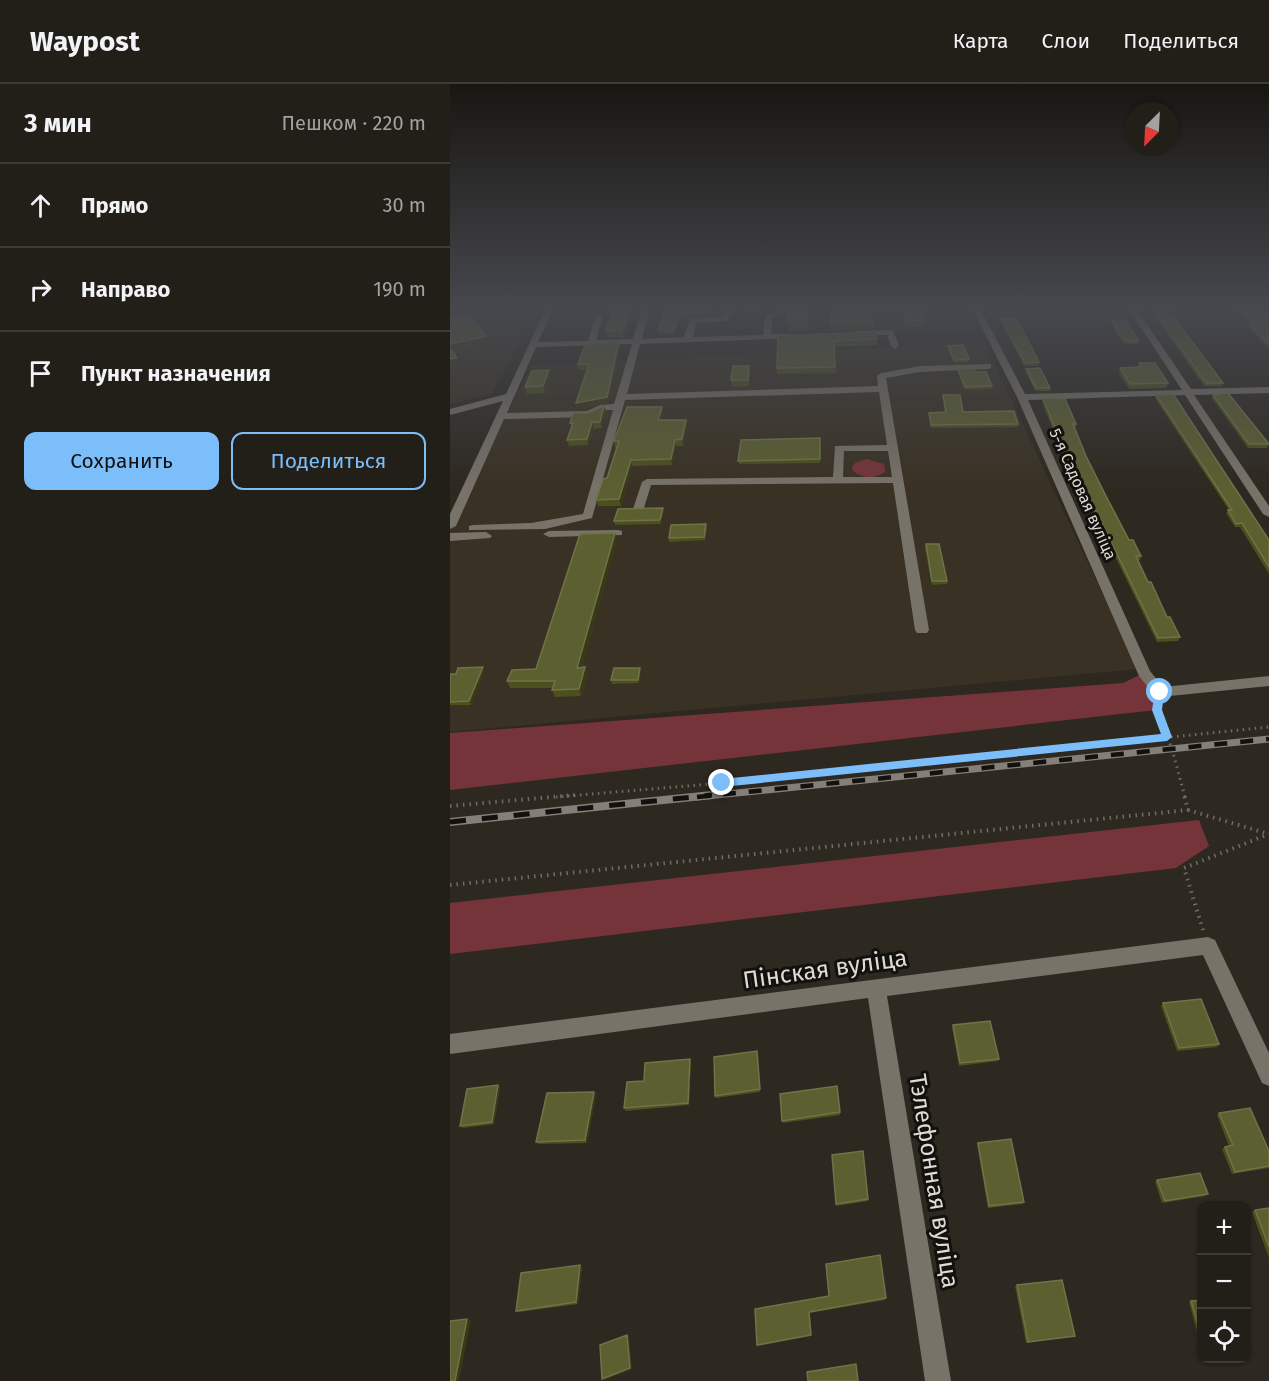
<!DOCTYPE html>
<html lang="ru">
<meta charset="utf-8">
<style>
body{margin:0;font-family:"Fira Sans",sans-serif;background:#2e2b25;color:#f1f3f6}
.controls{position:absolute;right:18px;bottom:18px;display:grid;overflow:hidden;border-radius:12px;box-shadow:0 2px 4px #0004}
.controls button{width:54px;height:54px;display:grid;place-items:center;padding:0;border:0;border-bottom:2px solid #3f3c37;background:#221e18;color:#f1f3f6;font:30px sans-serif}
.compass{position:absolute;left:675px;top:18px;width:54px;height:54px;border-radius:50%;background:#221e18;box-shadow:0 2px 4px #0004;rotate:204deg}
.stop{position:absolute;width:18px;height:18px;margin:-14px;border:4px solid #7cbef9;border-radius:50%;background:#fff}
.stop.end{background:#7cbef9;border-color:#fff;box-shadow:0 2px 6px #0008}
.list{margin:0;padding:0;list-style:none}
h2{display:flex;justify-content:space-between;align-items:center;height:78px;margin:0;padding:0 24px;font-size:26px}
h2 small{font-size:20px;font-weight:400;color:#a2a2a2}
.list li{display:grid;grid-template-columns:39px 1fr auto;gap:18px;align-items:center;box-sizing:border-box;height:84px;padding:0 24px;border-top:2px solid #3f3c37}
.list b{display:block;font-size:22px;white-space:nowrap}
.list em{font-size:20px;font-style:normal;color:#a2a2a2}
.actions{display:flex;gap:12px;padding:18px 24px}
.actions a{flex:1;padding:14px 0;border:2px solid #7cbef9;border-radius:12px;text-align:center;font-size:21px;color:#7cbef9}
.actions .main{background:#7cbef9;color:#111}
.icon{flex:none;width:33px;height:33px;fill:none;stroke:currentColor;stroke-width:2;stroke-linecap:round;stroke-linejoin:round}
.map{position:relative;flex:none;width:819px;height:1297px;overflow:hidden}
header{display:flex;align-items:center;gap:36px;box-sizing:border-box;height:84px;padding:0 30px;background:#221e18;border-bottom:2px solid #3f3c37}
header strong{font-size:28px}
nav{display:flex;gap:33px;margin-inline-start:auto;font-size:21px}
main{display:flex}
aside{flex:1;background:#221e18}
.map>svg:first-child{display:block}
.built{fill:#393123}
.green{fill:#753439}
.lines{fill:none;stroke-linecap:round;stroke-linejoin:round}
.path-far1{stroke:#716d66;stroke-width:3;stroke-dasharray:1.5 4.5;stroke-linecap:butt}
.path{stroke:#716d66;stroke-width:4;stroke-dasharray:1.5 5;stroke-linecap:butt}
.minor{fill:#787369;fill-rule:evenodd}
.rail-far1-casing{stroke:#848079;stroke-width:7}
.rail-casing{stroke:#848079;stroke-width:8}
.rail-far1{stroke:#13110e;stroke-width:4.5;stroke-dasharray:13;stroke-linecap:butt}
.rail{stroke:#13110e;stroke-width:5;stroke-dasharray:16;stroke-linecap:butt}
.wall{fill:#4c501c}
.shaded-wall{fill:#393a15}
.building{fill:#5c5f30;stroke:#70734a;stroke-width:1.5}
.route{fill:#7cbef9}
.labels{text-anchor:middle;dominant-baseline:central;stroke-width:6;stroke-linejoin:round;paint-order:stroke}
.far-street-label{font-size:16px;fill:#dedbd5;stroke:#13110e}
.near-street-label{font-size:24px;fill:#dedbd5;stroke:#13110e}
</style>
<header>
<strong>Waypost</strong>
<nav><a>Карта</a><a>Слои</a><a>Поделиться</a></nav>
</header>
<main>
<aside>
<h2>3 мин<small>Пешком · 220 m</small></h2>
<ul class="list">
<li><svg class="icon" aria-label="ahead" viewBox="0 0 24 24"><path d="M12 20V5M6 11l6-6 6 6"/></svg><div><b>Прямо</b></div><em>30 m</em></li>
<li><svg class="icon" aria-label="right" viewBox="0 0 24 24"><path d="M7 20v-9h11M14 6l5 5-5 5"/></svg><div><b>Направо</b></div><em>190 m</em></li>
<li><svg class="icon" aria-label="arrive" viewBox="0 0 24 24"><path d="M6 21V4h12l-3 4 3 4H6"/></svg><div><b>Пункт назначения</b></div></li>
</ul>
<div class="actions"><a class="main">Сохранить</a><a>Поделиться</a></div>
</aside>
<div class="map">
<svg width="819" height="1297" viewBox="0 0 819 1297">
<rect width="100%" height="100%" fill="#2d2820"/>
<path class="built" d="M 32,224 L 87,224 L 43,309 L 0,320 L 0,231 Z
M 372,224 L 517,224 L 525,245 L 375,248 Z
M 534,258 L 688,585 L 0,648 L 0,443 L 81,282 Z"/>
<path class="green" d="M 417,375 L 434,380 L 435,388 C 425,395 413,395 403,387 L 402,384 L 405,379 Z
M 694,589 L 710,608 L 706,626 L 0,706 L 0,649 L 673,599 Z
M 749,736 L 759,762 L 726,784 L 0,870 L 0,819 Z"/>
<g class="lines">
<path class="path-far1" d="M 708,620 L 707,626 L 722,665 L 735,713
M 106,713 L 272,699 L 819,643"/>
<path class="path" d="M 0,722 L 124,711
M 738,726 L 819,750
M 0,801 L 738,726 L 734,711
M 753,846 L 734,784 L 819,750"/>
<path class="minor" d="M 96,224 L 104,224 L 88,258 L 138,257 L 145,233 L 149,231 L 153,233 L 146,256 L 183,255 L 192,224 L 200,224 L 192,255 L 234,253 L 240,235 L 271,233 L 276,224 L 284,224 L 277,237 L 246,239 L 243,253 L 313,251 L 315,231 L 332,225 L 336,227 L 335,229 L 322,234 L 321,250 L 346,250 L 350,252 L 346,254 L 190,260 L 177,310 L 428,302 L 427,292 L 431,289 L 470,282 L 541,280 L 541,284 L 538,285 L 470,288 L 436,294 L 479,546 L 477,549 L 467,549 L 465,546 L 443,399 L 201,401 L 193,427 L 185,427 L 183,425 L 192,398 L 197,395 L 383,393 L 385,362 L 437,361 L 429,308 L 175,316 L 142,434 L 95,445 L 19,446 L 19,442 L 23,441 L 81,439 L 133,430 L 163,326 L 155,326 L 139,333 L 54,335 L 6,442 L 0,445 L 0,430 L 53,317 L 0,331 L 0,325 L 56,310 ZM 182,260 L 164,320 L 150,321 L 137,327 L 57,329 L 86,263 ZM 394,367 L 438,367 L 442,393 L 393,393 Z
M 522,224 L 530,224 L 575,310 L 732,306 L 678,224 L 686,224 L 741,305 L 819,303 L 819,309 L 744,311 L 819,422 L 819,433 L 813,430 L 735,311 L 578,316 L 700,587 L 713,603 L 819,592 L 819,602 L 710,613 L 705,612 L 689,592 L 567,313 Z
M 806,224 L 815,224 L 819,229 L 819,235 Z
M 443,246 L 449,262 L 445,265 L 441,262 L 437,251 L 406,251 L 402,249 L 406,247 Z
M 168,446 L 172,447 L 172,451 L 99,453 L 93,450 L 99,447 Z
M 36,448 L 42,452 L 40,454 L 0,457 L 0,449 Z
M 758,853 L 765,856 L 819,969 L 819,1002 L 812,999 L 753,871 L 437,912 L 501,1297 L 475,1297 L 418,914 L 0,970 L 0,950 Z"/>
<defs>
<path id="rail-far1" d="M 247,713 L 819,655"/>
<path id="rail" d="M 0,738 L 262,711"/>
</defs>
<use href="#rail-far1" class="rail-far1-casing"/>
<use href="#rail" class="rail-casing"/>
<use href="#rail-far1" class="rail-far1"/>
<use href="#rail" class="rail"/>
</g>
<path class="wall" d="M 226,224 L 263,224 L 261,231 L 229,235 L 224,250 L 209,250 L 208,246 L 225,227 Z
M 298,224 L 311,224 L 311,228 L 299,229 Z
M 337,224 L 358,235 L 358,246 L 338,247 Z
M 404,224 L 471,224 L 474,236 L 473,243 L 456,243 L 452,228 L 421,229 L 423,237 L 423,244 L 381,246 L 381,228 L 405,228 Z
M 699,224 L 717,224 L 773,299 L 772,302 L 754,302 Z
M 784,224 L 809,224 L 819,233 L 819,265 L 798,243 L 800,240 Z
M 180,225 L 181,231 L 174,253 L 157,253 L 155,247 Z
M 551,234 L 589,278 L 588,282 L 574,282 L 551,238 Z
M 662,237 L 689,257 L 688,260 L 674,260 L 661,240 Z
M 328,252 L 427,255 L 427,261 L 384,263 L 386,289 L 327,290 Z
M 498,262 L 519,275 L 519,278 L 504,279 L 498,265 Z
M 170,263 L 158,318 L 128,325 L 126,319 L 137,285 L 129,286 L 128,280 Z
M 689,279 L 718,299 L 716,304 L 679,305 L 669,289 L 670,284 L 688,283 Z
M 508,285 L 525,288 L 542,302 L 542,305 L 515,306 L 508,289 Z
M 576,285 L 600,304 L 600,307 L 585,307 L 576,288 Z
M 300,289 L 299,302 L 282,303 L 281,296 Z
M 101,293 L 95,309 L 77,310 L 75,303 Z
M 493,311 L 513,328 L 568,340 L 568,343 L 481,344 L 479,329 L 495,328 Z
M 706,311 L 819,456 L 819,490 L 790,443 L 785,443 L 776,429 L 779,426 L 705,314 Z
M 763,311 L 819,360 L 817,364 L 798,364 L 762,314 Z
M 593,314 L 626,340 L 626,343 L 625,343 L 636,372 L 656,412 L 679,456 L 691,472 L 690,476 L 688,476 L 698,498 L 717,533 L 730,553 L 728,557 L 707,558 L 618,376 L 615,376 L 592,318 Z
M 154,322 L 156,328 L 152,344 L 144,345 L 138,361 L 119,362 L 117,356 L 122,343 L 120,339 L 138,329 Z
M 213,329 L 211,336 L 236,336 L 237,342 L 233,362 L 226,362 L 222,381 L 182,382 L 171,422 L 148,422 L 146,416 L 157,394 L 167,364 L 165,364 L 164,357 Z
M 370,354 L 370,379 L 289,380 L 288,377 Z
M 213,428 L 211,440 L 165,441 L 164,437 Z
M 257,444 L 255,456 L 219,458 L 219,454 Z
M 167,456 L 132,583 L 135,583 L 138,590 L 131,612 L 105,613 L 102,606 L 103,604 L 60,604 L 57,597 L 86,585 Z
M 476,460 L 497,497 L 497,500 L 482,501 L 475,464 Z
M 190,584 L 191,588 L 189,599 L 162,600 L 161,596 Z
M 34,587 L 21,621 L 0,621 L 0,590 Z
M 713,919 L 769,960 L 767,963 L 727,967 L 711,922 Z
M 503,941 L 549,975 L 548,977 L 509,982 L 502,944 Z
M 307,967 L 310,1008 L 266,1014 L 265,1012 Z
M 240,975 L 241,977 L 239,1021 L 176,1027 L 174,1024 L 194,997 Z
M 48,1001 L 50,1003 L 44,1040 L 13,1044 L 10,1042 Z
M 387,1002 L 390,1031 L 333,1039 L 332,1037 Z
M 146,1010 L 137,1059 L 89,1060 L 86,1058 Z
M 769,1029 L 819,1067 L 819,1084 L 782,1090 L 772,1065 L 775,1063 L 779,1062 L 767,1031 Z
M 528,1059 L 574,1118 L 573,1120 L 538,1124 L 527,1061 Z
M 413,1067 L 418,1117 L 386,1122 L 382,1071 Z
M 707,1096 L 758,1110 L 755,1112 L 712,1119 L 705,1098 Z
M 819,1124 L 819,1174 L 802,1128 L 805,1126 Z
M 132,1183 L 128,1220 L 69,1228 L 66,1227 Z
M 567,1201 L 625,1252 L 576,1259 L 565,1202 Z
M 436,1214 L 435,1216 L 359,1229 L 361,1252 L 308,1262 L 307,1261 L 305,1225 Z
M 752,1216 L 752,1252 L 748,1252 L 739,1218 L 741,1217 Z"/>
<path class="shaded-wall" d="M 263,224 L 261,231 L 229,235 L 224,250 L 224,246 L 229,231 Z
M 180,225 L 181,231 L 174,253 L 172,247 Z
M 36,252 L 38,260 L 1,269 L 0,260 Z
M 169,257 L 170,263 L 158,318 L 128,325 L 126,319 Z
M 7,274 L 10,283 L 0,285 L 0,275 Z
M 99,286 L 101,293 L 95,309 L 93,302 Z
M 154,322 L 156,328 L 152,344 L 150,338 Z
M 212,323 L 213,329 L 209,342 L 208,336 Z
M 236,336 L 237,342 L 233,362 L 232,355 Z
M 142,338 L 144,345 L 138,361 L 137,355 Z
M 225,356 L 226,362 L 222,381 L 221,375 Z
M 181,376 L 182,382 L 171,422 L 169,415 Z
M 213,424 L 213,428 L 211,440 L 210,436 Z
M 165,449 L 167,456 L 130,590 L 127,584 Z
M 33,583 L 34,587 L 21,621 L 19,617 Z
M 135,583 L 138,590 L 131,612 L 129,605 Z
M 190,584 L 191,588 L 189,599 L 188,596 Z
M 240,975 L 241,977 L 239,1021 L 238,1019 Z
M 48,1001 L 50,1003 L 44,1040 L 42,1038 Z
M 144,1008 L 146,1010 L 137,1059 L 135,1056 Z
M 130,1181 L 132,1183 L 128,1220 L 126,1218 Z
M 17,1235 L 21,1236 L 9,1297 L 5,1297 Z
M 177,1251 L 179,1252 L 182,1285 L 155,1296 L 152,1295 Z"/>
<path class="building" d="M 226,224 L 261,224 L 260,227 L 229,231 L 224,246 L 208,246 L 215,227 L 225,227 Z
M 337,224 L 356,224 L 358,235 L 337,236 Z
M 406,224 L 419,224 L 423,237 L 381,239 L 381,228 L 407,228 Z
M 453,224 L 471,224 L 474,236 L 456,236 Z
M 702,224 L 717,224 L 773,299 L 756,299 Z
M 789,224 L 809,224 L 819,233 L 819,260 L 799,240 L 804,240 Z
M 164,225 L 180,225 L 172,247 L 155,247 Z
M 18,230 L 36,252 L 0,260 L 0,234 Z
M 551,234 L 566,234 L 589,278 L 575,279 Z
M 675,236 L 689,257 L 675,257 L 662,237 Z
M 425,248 L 427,255 L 384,257 L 385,283 L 327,284 L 328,252 Z
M 169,257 L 157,313 L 126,319 L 139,280 L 128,280 L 135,261 Z
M 513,261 L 519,275 L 504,276 L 498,262 Z
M 0,264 L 7,274 L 0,275 Z
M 689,279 L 705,279 L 718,299 L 680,300 L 670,284 L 692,283 Z
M 283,282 L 299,282 L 298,296 L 281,296 Z
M 590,284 L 600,304 L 586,304 L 576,285 Z
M 508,285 L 523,285 L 525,288 L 536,288 L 542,302 L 515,303 Z
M 99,286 L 93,302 L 75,303 L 82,287 Z
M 778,309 L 819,360 L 799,360 L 763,311 Z
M 723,310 L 819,456 L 819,483 L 792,439 L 786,440 L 778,426 L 782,426 L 706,311 Z
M 493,311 L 510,311 L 513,328 L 564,327 L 568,340 L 481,341 L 479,329 L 496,328 Z
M 593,314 L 615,315 L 626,340 L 623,340 L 636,372 L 656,412 L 679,456 L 683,456 L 691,472 L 686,472 L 698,498 L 701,498 L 717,533 L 720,533 L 730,553 L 708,554 L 619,372 L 616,372 Z
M 154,322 L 150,338 L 142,338 L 137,355 L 117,356 L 123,339 L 120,339 L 123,329 L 138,329 Z
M 177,323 L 212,323 L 208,336 L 236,336 L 232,355 L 225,356 L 221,375 L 181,376 L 169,415 L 146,416 L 153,395 L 157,394 L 169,357 L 164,357 Z
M 370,354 L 370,375 L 288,377 L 291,356 Z
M 213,424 L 210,436 L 164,437 L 168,425 Z
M 256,440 L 254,453 L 219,454 L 221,441 Z
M 165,449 L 127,584 L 135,583 L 129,605 L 102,606 L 105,597 L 57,597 L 62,586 L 86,585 L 130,450 Z
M 476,460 L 489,460 L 497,497 L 482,497 Z
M 33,583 L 19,617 L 0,618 L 0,590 L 6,590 L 8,584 Z
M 164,584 L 190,584 L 188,596 L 161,596 Z
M 751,915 L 769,960 L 729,964 L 713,919 Z
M 540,937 L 549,975 L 510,979 L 503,941 Z
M 307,967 L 310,1005 L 265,1012 L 264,973 Z
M 240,975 L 238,1019 L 174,1024 L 177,998 L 194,997 L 195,979 Z
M 48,1001 L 42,1038 L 10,1042 L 17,1005 Z
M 387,1002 L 390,1028 L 332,1037 L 330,1010 Z
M 144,1008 L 135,1056 L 86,1058 L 97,1009 Z
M 800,1024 L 819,1067 L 819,1082 L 785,1088 L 775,1063 L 783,1061 L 769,1029 Z
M 561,1055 L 574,1118 L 539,1122 L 528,1059 Z
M 413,1067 L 418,1115 L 386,1120 L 382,1071 Z
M 750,1089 L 758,1110 L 715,1117 L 707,1096 Z
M 819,1124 L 819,1163 L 805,1126 Z
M 430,1171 L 436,1214 L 359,1228 L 361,1251 L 307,1261 L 305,1225 L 379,1212 L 376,1180 Z
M 130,1181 L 126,1218 L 66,1227 L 71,1189 Z
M 612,1196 L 625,1252 L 578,1258 L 567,1201 Z
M 752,1216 L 752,1251 L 751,1251 L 741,1217 Z
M 17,1235 L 5,1297 L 0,1297 L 0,1237 Z
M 177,1251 L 180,1284 L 152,1295 L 150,1261 Z
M 406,1280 L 408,1297 L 358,1297 L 357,1288 Z"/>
<linearGradient id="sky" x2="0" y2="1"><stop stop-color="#191612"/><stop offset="0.55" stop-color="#46484e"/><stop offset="1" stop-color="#46484e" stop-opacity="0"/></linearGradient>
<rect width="819" height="406" fill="url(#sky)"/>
<path class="route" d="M 710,604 L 714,608 L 712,626 L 722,653 L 717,657 L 272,703 L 267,699 L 272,695 L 711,650 L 702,626 L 705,608 Z"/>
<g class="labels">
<g class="far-street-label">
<text transform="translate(633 410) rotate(66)">5-я Садовая вуліца</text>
</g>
<g class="near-street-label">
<text transform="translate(375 885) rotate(-8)">Пінская вуліца</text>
<text transform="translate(484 1097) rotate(81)">Тэлефонная вуліца</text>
</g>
</g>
</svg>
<div class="controls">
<button>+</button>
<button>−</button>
<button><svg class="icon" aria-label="locate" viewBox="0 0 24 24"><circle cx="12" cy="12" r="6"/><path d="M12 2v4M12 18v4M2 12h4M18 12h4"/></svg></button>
</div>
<svg class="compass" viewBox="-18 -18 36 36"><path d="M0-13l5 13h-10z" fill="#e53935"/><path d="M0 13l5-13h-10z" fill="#a2a2a2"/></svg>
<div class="stop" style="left:710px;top:608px"></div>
<div class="stop end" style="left:272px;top:699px"></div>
</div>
</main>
